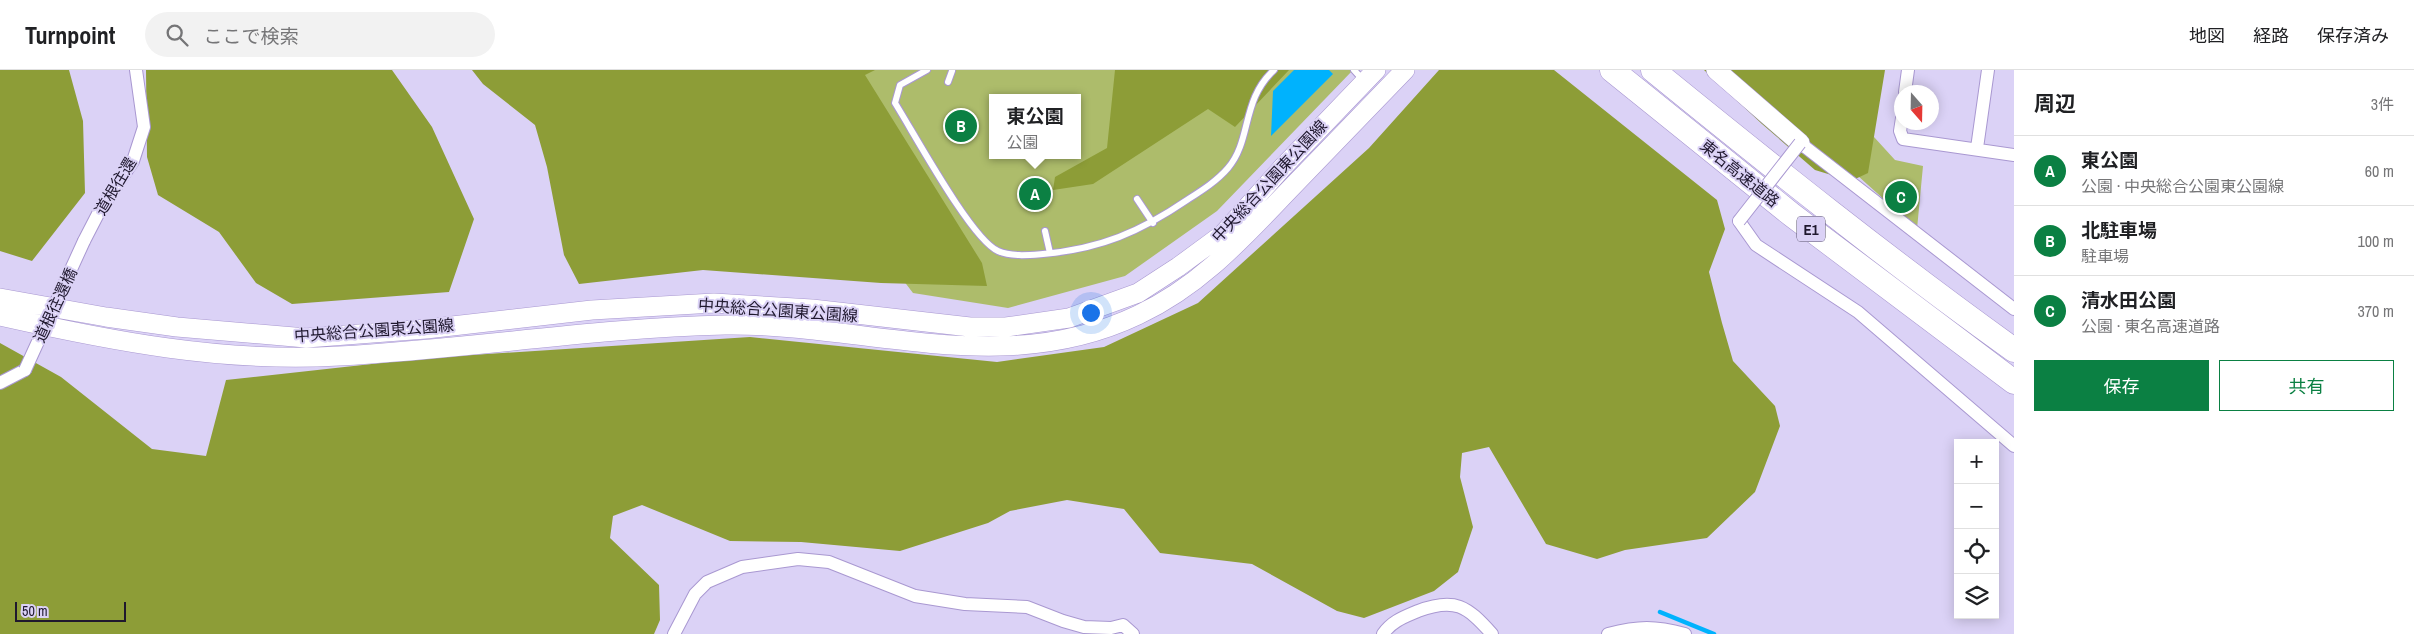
<!DOCTYPE html>
<html lang="ja">
<meta charset="utf-8">
<style>
body{margin:0;font-family:"Archivo Narrow","Noto Sans JP",sans-serif;background:#f2f2f2;color:#202124}
.controls{position:absolute;right:15px;bottom:15px;display:grid;overflow:hidden;border-radius:0px;box-shadow:0 2px 12px #0003}
.controls button{width:45px;height:45px;display:grid;place-items:center;padding:0;border:0;border-bottom:1px solid #e0e0e0;background:#fff;color:#202124;font:25px sans-serif}
.compass{position:absolute;left:1894px;top:15px;width:45px;height:45px;border-radius:50%;background:#fff;box-shadow:0 2px 12px #0003;rotate:160deg}
.scale{position:absolute;left:15px;bottom:12px;width:111px;box-sizing:border-box;padding-left:5px;border:2px solid #1f182e;border-top:0;font-size:14px;line-height:18px;white-space:nowrap;color:#1f182e;-webkit-text-stroke:4px #dbd2f6;paint-order:stroke}
.you{position:absolute;left:1090px;top:242px;width:18px;height:18px;margin:-12px;border:4px solid #fff;border-radius:50%;background:#1a73e8;box-shadow:0 0 0 8px #1a73e833}
.badge{display:grid;place-items:center;width:32px;height:32px;border-radius:50%;background:#0b8043;color:#fff;font-size:16px;font-weight:700}
.pin{position:absolute;translate:-50% -50%;border:2px solid #fff;box-shadow:0 1px 5px #0006}
.popup{position:absolute;left:989px;top:24px;width:92px;height:65px;box-sizing:border-box;display:grid;place-content:center;border-radius:0px;background:#fff;filter:drop-shadow(0 1px 4px #0005);font-size:16px;white-space:nowrap;color:#757577}
.popup b{font-size:19px;color:#202124}
.popup::after{content:'';position:absolute;left:50%;top:100%;margin-left:-10px;border:10px solid transparent;border-top-color:#fff}
.list{margin:0;padding:0;list-style:none}
h2{display:flex;justify-content:space-between;align-items:center;height:65px;margin:0;padding:0 20px;font-size:21px}
h2 small{font-size:16px;font-weight:400;color:#757577}
.list li{display:grid;grid-template-columns:32px 1fr auto;gap:15px;align-items:center;box-sizing:border-box;height:70px;padding:0 20px;border-top:1px solid #e0e0e0}
.list b{display:block;font-size:19px;white-space:nowrap}
.list p{margin:0;font-size:16px;white-space:nowrap;color:#757577}
.list em{font-size:16px;font-style:normal;color:#757577}
.actions{display:flex;gap:10px;padding:15px 20px}
.actions a{flex:1;padding:11px 0;border:1px solid #0b8043;border-radius:0px;text-align:center;font-size:18px;color:#0b8043}
.actions .main{background:#0b8043;color:#fff}
.icon{flex:none;width:28px;height:28px;fill:none;stroke:currentColor;stroke-width:2;stroke-linecap:round;stroke-linejoin:round}
.map{position:relative;flex:none;width:2014px;height:564px;overflow:hidden}
header{display:flex;align-items:center;gap:30px;box-sizing:border-box;height:70px;padding:0 25px;background:#fff;border-bottom:1px solid #e0e0e0}
header strong{font-size:24px}
nav{display:flex;gap:28px;margin-inline-start:auto;font-size:18px}
.search{width:350px;height:45px;background:#f2f2f2;display:flex;align-items:center;gap:12px;box-sizing:border-box;padding:0 18px;border-radius:28px;color:#757577;font-size:19px}
main{display:flex}
aside{flex:1;background:#fff}
.map>svg:first-child{display:block}
.green{fill:#adbc6b;fill-rule:evenodd}
.forest{fill:#8d9d37}
.water{fill:#00b2fd}
.lines{fill:none;stroke-linecap:round;stroke-linejoin:round}
.stream{stroke:#00b2fd;stroke-width:4.5}
.lane-casing{stroke:#a998d1;stroke-width:8}
.street-casing{stroke:#a998d1;stroke-width:14}
.secondary-casing{stroke:#a998d1;stroke-width:20}
.highway-casing{stroke:#a998d1;stroke-width:25}
.lane{stroke:#fff;stroke-width:6}
.street{stroke:#fff;stroke-width:12}
.secondary{stroke:#fff;stroke-width:19}
.highway{stroke:#fff;stroke-width:24}
.street-bridge-casing{stroke:#a998d1;stroke-width:14;stroke-linecap:butt}
.street-bridge{stroke:#fff;stroke-width:12}
.labels{text-anchor:middle;dominant-baseline:central;stroke-width:4;stroke-linejoin:round;paint-order:stroke}
.shield{fill:#dbd2f6;stroke:#57506a;stroke-width:1}
.shield-label{font-size:15px;font-weight:bold;fill:#1f182e}
.street-label{font-size:16px;fill:#1f182e;stroke:#dbd2f6}
</style>
<header>
<strong>Turnpoint</strong>
<div class="search"><svg class="icon" aria-label="search" viewBox="0 0 24 24"><circle cx="10" cy="10" r="6"/><path d="M15 15l6 6"/></svg>ここで検索</div>
<nav><a>地図</a><a>経路</a><a>保存済み</a></nav>
</header>
<main>
<div class="map">
<svg width="2014" height="564" viewBox="0 0 2014 564">
<rect width="100%" height="100%" fill="#dbd2f6"/>
<path class="green" d="M 573,0 L 1353,0 L 1217,141 L 1125,206 L 1008,238 L 913,223 L 825,108 ZM 992,28 L 1078,28 L 1078,85 L 992,85 Z
M 1874,67 L 1895,90 L 1923,96 L 1917,159 L 1838,88 Z"/>
<path class="forest" d="M 0,0 L 69,0 L 83,51 L 85,123 L 32,191 L 0,181 Z
M 146,0 L 392,0 L 432,57 L 474,149 L 449,222 L 292,234 L 256,213 L 219,162 L 158,125 L 147,87 Z
M 472,0 L 875,0 L 865,5 L 982,193 L 987,216 L 881,213 L 703,200 L 579,214 L 564,185 L 547,97 L 535,55 L 483,14 Z
M 1115,0 L 1289,0 L 1235,57 L 1208,39 L 1093,114 L 1053,120 L 1055,107 L 1107,78 Z
M 1439,0 L 1554,0 L 1717,130 L 1725,159 L 1709,202 L 1722,253 L 1733,291 L 1775,336 L 1780,356 L 1755,422 L 1707,468 L 1625,480 L 1597,489 L 1546,474 L 1489,377 L 1462,383 L 1460,407 L 1473,457 L 1458,502 L 1434,521 L 1364,548 L 1337,541 L 1252,494 L 1160,483 L 1124,439 L 1067,430 L 1010,441 L 988,453 L 900,481 L 801,472 L 730,471 L 642,435 L 613,446 L 610,468 L 659,515 L 660,550 L 654,564 L 0,564 L 0,273 L 61,307 L 152,379 L 206,386 L 226,310 L 426,288 L 750,267 L 997,292 L 1104,277 L 1198,233 L 1369,78 Z
M 1704,0 L 1885,0 L 1868,103 L 1851,111 L 1815,100 L 1762,54 Z"/>
<path class="water" d="M 1294,0 L 1329,0 L 1333,4 L 1271,66 L 1273,21 Z"/>
<g class="lines">
<path class="stream" d="M 1660,542 L 1714,564"/>
<defs>
<path id="lane" d="M 927,0 L 900,15 L 895,33 C 914,63 971,169 998,181 C 1011,187 1030,185 1043,184 C 1100,179 1140,162 1187,130 C 1201,121 1217,111 1228,98 C 1252,70 1241,30 1274,0
M 1354,0 L 1363,10
M 948,12 L 952,1
M 1137,129 L 1153,153
M 1045,161 L 1050,183"/>
<path id="street" d="M 1905,22 L 1908,0
M 1902,48 L 1900,61 L 1903,69 L 2014,85
M 1800,73 L 2014,239
M 1977,78 L 1988,0
M 1739,151 L 1756,175 L 1858,242 L 2014,376
M 84,171 L 100,140 L 133,91 L 144,57 L 136,0
M 0,313 L 25,300
M 674,564 L 695,524 L 707,512 L 742,497 L 798,489 L 829,492 L 915,526 L 965,534 L 1027,537 L 1063,551 L 1084,557 L 1111,558 L 1123,555 L 1133,564
M 1383,564 C 1392,551 1404,547 1418,541 C 1455,527 1467,536 1492,564
M 1608,564 C 1639,556 1655,556 1685,564"/>
<path id="secondary" d="M 1716,0 L 1800,73
M 0,228 L 106,247 L 177,257 L 306,268 L 426,259 L 592,240 L 714,233 L 812,239 L 970,257 L 1006,257 L 1069,248 L 1138,223 L 1178,197 L 1223,164 L 1282,98 L 1376,0
M 0,246 C 111,271 224,293 339,286 C 468,279 596,258 725,255 C 865,253 1002,310 1138,245 C 1200,216 1242,169 1289,120 C 1328,80 1366,40 1405,0"/>
<path id="highway" d="M 1612,0 L 1792,145 L 2014,312
M 1653,0 C 1771,96 1890,191 2014,280"/>
</defs>
<use href="#lane" class="lane-casing"/>
<use href="#street" class="street-casing"/>
<use href="#secondary" class="secondary-casing"/>
<use href="#highway" class="highway-casing"/>
<use href="#lane" class="lane"/>
<use href="#street" class="street"/>
<use href="#secondary" class="secondary"/>
<use href="#highway" class="highway"/>
<defs>
<path id="street-bridge" d="M 1739,151 L 1800,73
M 25,300 L 84,171"/>
</defs>
<use href="#street-bridge" class="street-bridge-casing"/>
<use href="#street-bridge" class="street-bridge"/>
</g>
<g class="labels">
<rect class="shield" x="1797" y="146.5" width="28" height="25" rx="4"/>
<g class="shield-label">
<text x="1811" y="159">E1</text>
</g>
<g class="street-label">
<text transform="translate(1740 103) rotate(39)">東名高速道路</text>
<text transform="translate(1269 111) rotate(-47)">中央総合公園東公園線</text>
<text transform="translate(115 116) rotate(-59)">道根往還</text>
<text transform="translate(55 235) rotate(-65)">道根往還橋</text>
<text transform="translate(778 240) rotate(4)">中央総合公園東公園線</text>
<text transform="translate(374 260) rotate(-4)">中央総合公園東公園線</text>
</g>
</g>
</svg>
<div class="controls">
<button>+</button>
<button>−</button>
<button><svg class="icon" aria-label="locate" viewBox="0 0 24 24"><circle cx="12" cy="12" r="6"/><path d="M12 2v4M12 18v4M2 12h4M18 12h4"/></svg></button>
<button><svg class="icon" aria-label="layers" viewBox="0 0 24 24"><path d="M12 4l9 5-9 5-9-5zM3 14l9 5 9-5"/></svg></button>
</div>
<svg class="compass" viewBox="-18 -18 36 36"><path d="M0-13l5 13h-10z" fill="#e53935"/><path d="M0 13l5-13h-10z" fill="#757577"/></svg>
<div class="scale">50 m</div>
<div class="you"></div>
<div class="pin badge" style="left:1035px;top:124px">A</div>
<div class="popup"><b>東公園</b>公園</div>
<div class="pin badge" style="left:961px;top:56px">B</div>
<div class="pin badge" style="left:1901px;top:127px">C</div>
</div>
<aside>
<h2>周辺<small>3件</small></h2>
<ul class="list">
<li><span class="badge">A</span><div><b>東公園</b><p>公園 · 中央総合公園東公園線</p></div><em>60 m</em></li>
<li><span class="badge">B</span><div><b>北駐車場</b><p>駐車場</p></div><em>100 m</em></li>
<li><span class="badge">C</span><div><b>清水田公園</b><p>公園 · 東名高速道路</p></div><em>370 m</em></li>
</ul>
<div class="actions"><a class="main">保存</a><a>共有</a></div>
</aside>
</main>
